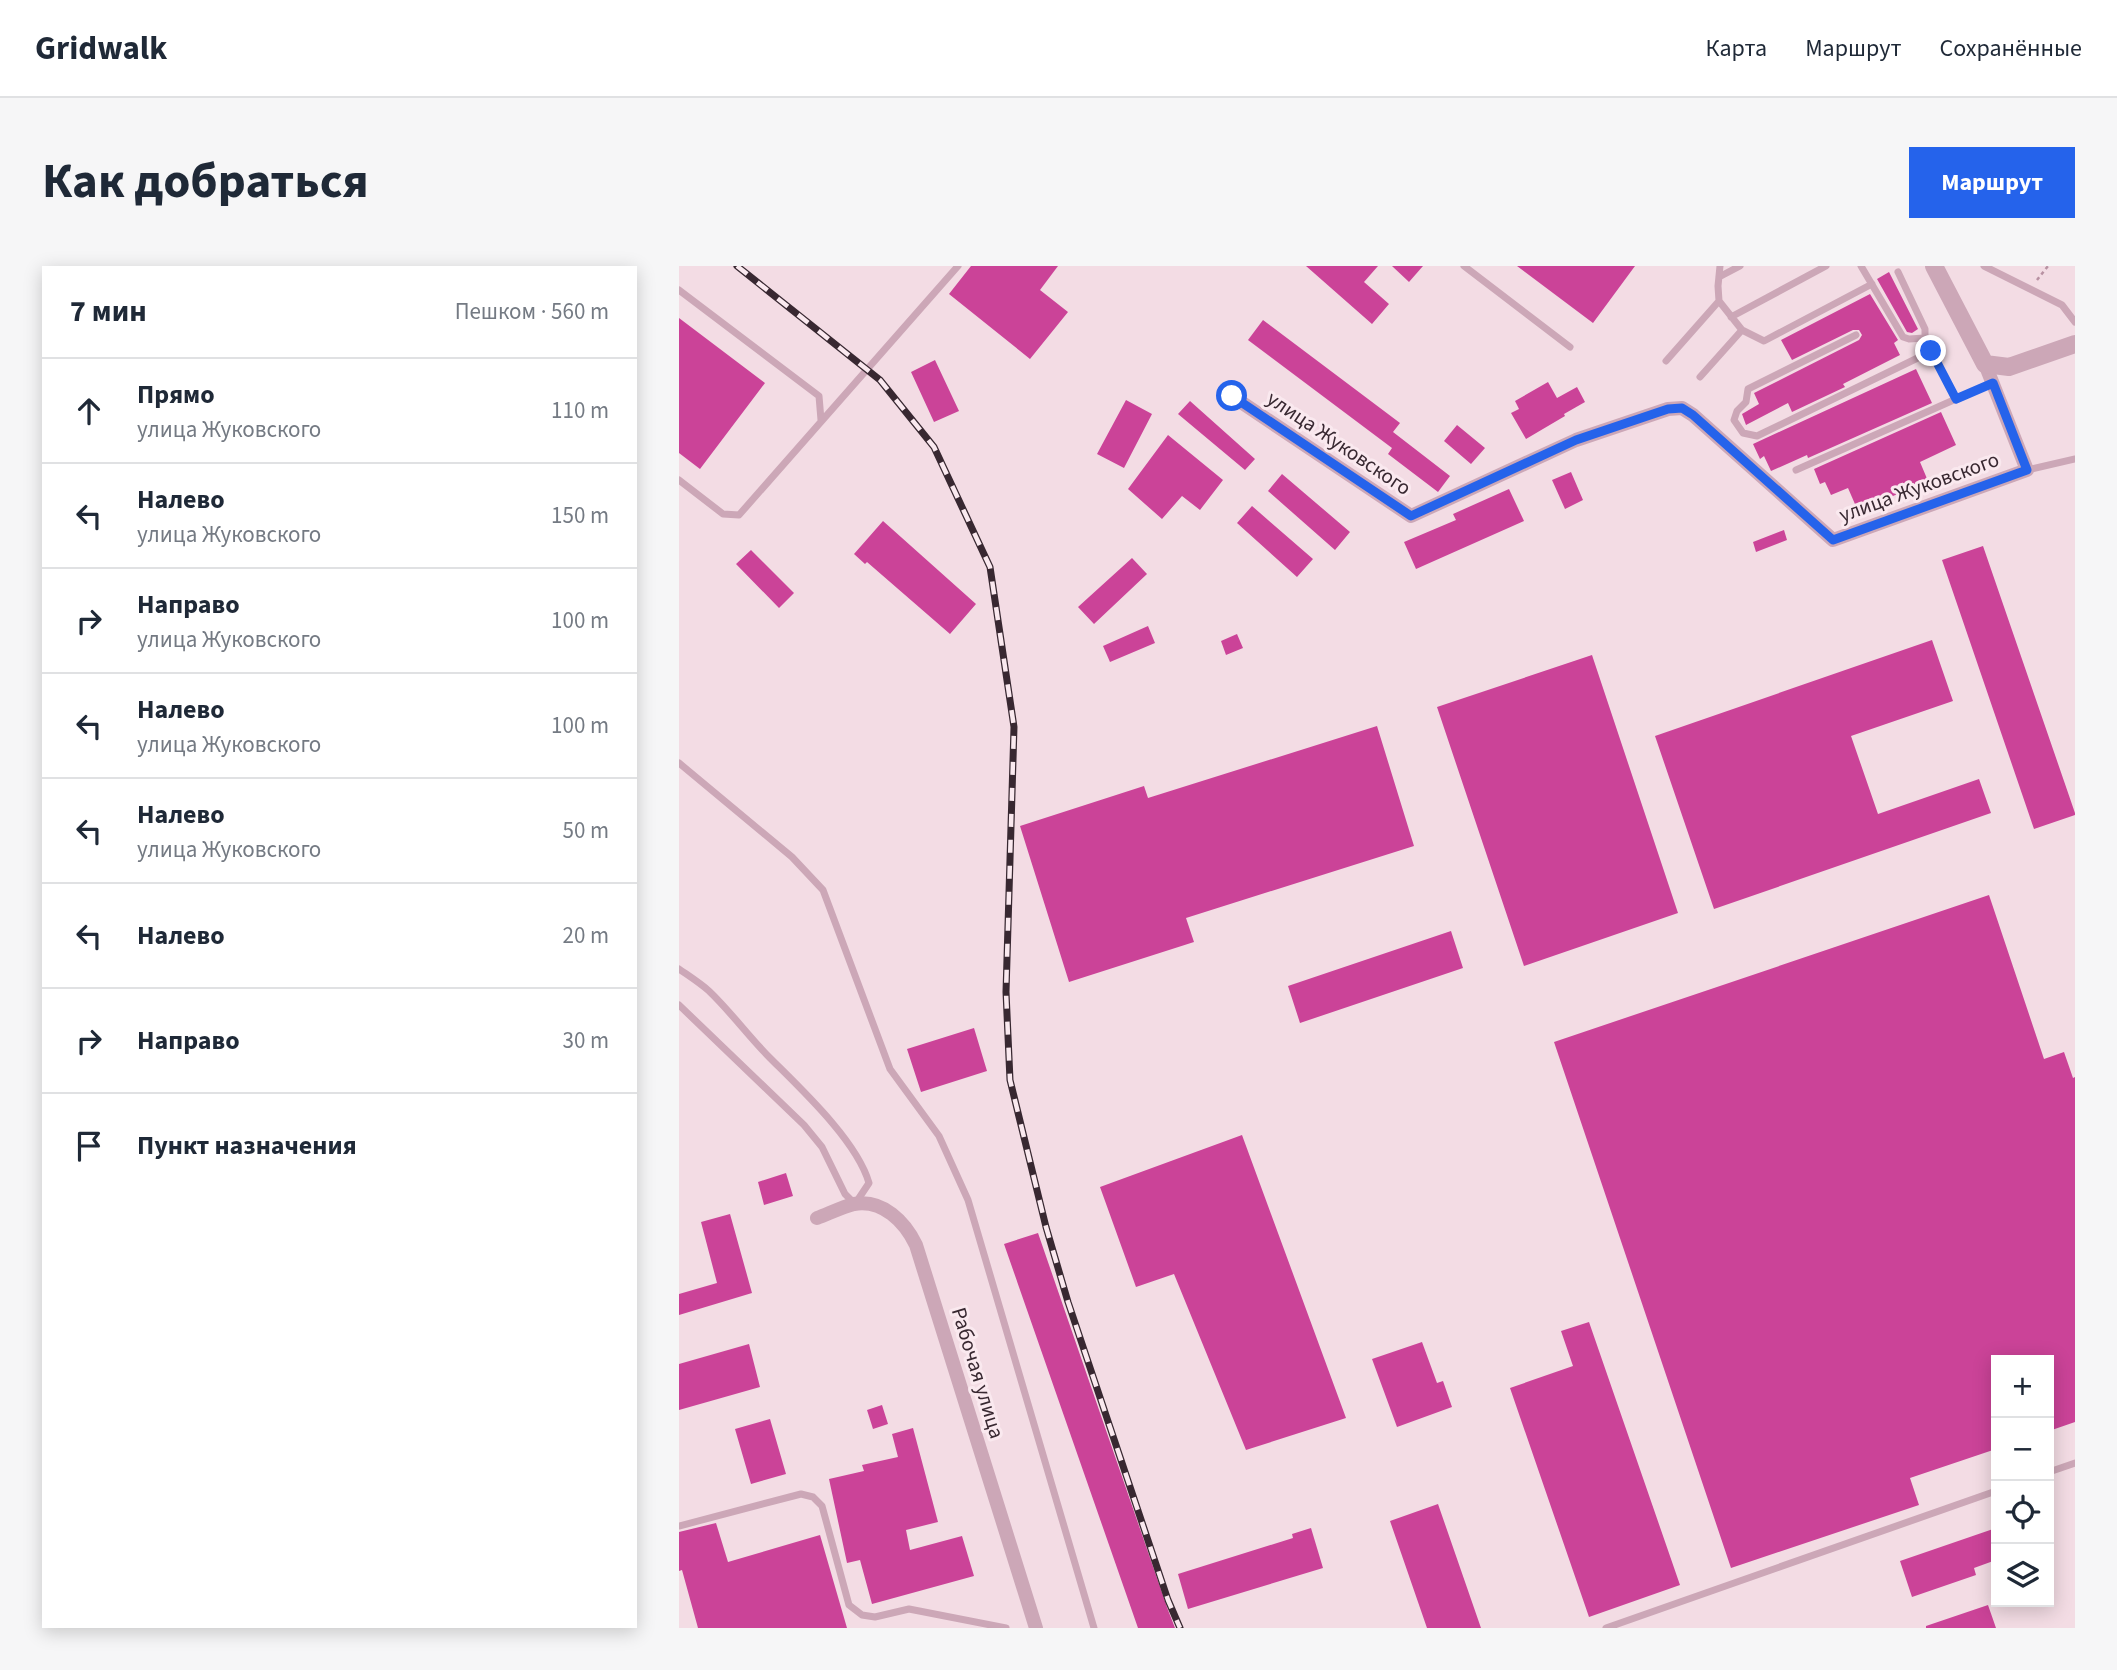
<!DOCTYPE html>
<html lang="ru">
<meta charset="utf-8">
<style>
body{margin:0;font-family:"Source Sans 3",sans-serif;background:#f6f6f7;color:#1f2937}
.controls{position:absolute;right:21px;bottom:21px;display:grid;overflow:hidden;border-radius:0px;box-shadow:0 4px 18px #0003}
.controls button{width:63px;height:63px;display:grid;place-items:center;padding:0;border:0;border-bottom:2px solid #e0e1e3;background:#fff;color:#1f2937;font:35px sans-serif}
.stop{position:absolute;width:21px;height:21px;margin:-16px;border:5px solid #2563eb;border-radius:50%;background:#fff}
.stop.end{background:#2563eb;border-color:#fff;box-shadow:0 2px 7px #0008}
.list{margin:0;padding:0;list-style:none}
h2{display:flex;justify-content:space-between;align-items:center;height:91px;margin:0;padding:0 28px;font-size:30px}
h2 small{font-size:23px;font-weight:400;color:#747a83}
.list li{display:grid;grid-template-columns:46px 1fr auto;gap:21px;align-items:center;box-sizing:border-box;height:105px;padding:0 28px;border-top:2px solid #e0e1e3}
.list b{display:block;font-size:26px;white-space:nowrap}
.list p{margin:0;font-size:23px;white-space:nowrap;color:#747a83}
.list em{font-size:23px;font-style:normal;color:#747a83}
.icon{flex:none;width:38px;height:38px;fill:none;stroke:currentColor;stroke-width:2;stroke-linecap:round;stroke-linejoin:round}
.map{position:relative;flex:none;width:1396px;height:1362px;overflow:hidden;border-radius:0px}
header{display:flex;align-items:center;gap:42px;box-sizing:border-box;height:98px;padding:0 35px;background:#fff;border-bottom:2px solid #e0e1e3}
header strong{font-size:33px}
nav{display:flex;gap:38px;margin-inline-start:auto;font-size:24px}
.intro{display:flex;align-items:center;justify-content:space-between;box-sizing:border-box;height:168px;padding:0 42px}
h1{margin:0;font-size:49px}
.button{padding:18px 32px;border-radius:0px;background:#2563eb;color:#fff;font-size:24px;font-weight:700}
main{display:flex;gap:42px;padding:0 42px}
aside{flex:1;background:#fff;border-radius:0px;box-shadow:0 4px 18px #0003}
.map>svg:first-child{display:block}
.building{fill:#cb4398}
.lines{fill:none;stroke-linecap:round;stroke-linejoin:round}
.path{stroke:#b891a2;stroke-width:2.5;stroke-dasharray:3.5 3.5;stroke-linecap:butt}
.service{stroke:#cca7b7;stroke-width:7}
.minor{stroke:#cca7b7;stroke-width:14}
.tertiary{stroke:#cca7b7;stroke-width:18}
.rail-casing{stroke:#382831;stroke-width:7}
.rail{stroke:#fae9ef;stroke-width:4.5;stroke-dasharray:13;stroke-linecap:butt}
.route{stroke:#2563eb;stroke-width:9}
.labels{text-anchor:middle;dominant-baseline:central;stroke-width:6;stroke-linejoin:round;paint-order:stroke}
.street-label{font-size:21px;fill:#382831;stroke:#fae9ef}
</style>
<header>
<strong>Gridwalk</strong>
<nav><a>Карта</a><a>Маршрут</a><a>Сохранённые</a></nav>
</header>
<div class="intro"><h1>Как добраться</h1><a class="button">Маршрут</a></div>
<main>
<aside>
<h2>7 мин<small>Пешком · 560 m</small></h2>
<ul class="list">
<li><svg class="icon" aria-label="ahead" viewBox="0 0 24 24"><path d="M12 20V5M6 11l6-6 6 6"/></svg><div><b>Прямо</b><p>улица Жуковского</p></div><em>110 m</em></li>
<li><svg class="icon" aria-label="left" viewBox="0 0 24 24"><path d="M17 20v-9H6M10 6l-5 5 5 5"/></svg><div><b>Налево</b><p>улица Жуковского</p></div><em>150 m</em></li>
<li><svg class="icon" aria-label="right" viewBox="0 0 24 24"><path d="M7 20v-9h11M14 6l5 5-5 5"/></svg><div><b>Направо</b><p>улица Жуковского</p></div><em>100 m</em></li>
<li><svg class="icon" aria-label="left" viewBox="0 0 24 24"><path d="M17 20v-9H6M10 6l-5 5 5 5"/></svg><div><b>Налево</b><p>улица Жуковского</p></div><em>100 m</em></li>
<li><svg class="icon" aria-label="left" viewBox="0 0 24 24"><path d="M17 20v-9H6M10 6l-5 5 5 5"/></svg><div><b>Налево</b><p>улица Жуковского</p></div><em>50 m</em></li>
<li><svg class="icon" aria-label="left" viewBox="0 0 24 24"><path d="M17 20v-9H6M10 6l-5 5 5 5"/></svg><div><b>Налево</b></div><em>20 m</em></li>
<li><svg class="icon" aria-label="right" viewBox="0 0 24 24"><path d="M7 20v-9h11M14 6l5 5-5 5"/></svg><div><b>Направо</b></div><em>30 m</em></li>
<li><svg class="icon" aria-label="arrive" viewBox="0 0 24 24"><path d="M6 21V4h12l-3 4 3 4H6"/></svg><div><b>Пункт назначения</b></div></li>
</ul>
</aside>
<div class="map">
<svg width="1396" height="1362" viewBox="0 0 1396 1362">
<rect width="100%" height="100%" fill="#f3dce4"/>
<path class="building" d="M 292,0 L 379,0 L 361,24 L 389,46 L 351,93 L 270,28 Z
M 627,0 L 699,0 L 685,16 L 710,38 L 693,58 Z
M 713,0 L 744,0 L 730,16 Z
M 838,0 L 956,0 L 914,57 Z
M 1210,6 L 1239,63 L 1233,67 L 1228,66 L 1198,13 Z
M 1191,28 L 1219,74 L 1215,77 L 1221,89 L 1164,118 L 1166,121 L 1113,146 L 1109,137 L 1067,159 L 1063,148 L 1080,138 L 1075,127 L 1180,74 L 1183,69 L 1180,64 L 1174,64 L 1113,94 L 1102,74 Z
M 0,52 L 86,117 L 21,203 L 0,187 Z
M 584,54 L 721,157 L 714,166 L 771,210 L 759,226 L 709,188 L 713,182 L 569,74 Z
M 256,94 L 280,145 L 255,156 L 232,106 Z
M 1237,103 L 1253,137 L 1129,192 L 1128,189 L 1092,205 L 1085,190 L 1081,193 L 1074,178 Z
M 869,116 L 878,132 L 898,121 L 906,136 L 885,148 L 886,150 L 847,173 L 832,147 L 840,143 L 836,135 Z
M 447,134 L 473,148 L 445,202 L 418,188 Z
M 511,135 L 576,193 L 566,204 L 499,148 Z
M 1262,146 L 1277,179 L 1241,196 L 1249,215 L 1179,245 L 1169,222 L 1152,229 L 1146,216 L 1141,218 L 1135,203 Z
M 778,159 L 806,182 L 792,198 L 765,175 Z
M 489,169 L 544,214 L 521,244 L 503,230 L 483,253 L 449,223 Z
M 892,206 L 904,234 L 886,243 L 873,214 Z
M 603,208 L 671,266 L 656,284 L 589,225 Z
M 830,223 L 845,255 L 737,303 L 725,276 L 777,254 L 774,248 Z
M 573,240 L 634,293 L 618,311 L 558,257 Z
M 204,255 L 297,338 L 271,368 L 188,296 L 186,298 L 175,288 Z
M 1105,264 L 1108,274 L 1077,286 L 1074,276 Z
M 1304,280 L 1396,547 L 1396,549 L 1355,563 L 1263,294 Z
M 72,284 L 115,327 L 100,342 L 57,298 Z
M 453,292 L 468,308 L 415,358 L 399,341 Z
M 469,360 L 476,377 L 431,396 L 424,380 Z
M 558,368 L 564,382 L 547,389 L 542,375 Z
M 1253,374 L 1274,435 L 1172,470 L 1199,548 L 1300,513 L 1312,547 L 1035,643 L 976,470 Z
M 913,389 L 999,647 L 845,700 L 758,441 Z
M 698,460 L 735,580 L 507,652 L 515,676 L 390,716 L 341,560 L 465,520 L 469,532 Z
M 1310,629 L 1365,793 L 1385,786 L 1394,812 L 1396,811 L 1396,1156 L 1370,1165 L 1370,1094 L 1317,1094 L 1317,1183 L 1231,1212 L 1240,1239 L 1052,1302 L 875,776 Z
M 772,665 L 784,702 L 621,757 L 609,720 Z
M 295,762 L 308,805 L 242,826 L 228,783 Z
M 563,869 L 667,1152 L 567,1184 L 495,1008 L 457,1021 L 421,921 Z
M 107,907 L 114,930 L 85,939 L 79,916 Z
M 51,948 L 73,1027 L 0,1049 L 0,1028 L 38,1017 L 22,956 Z
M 359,967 L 489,1344 L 496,1362 L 459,1362 L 325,978 Z
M 910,1056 L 1001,1319 L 910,1351 L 831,1122 L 894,1100 L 882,1065 Z
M 743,1076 L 758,1117 L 764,1115 L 773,1141 L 718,1161 L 693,1093 Z
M 70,1078 L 81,1121 L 0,1144 L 0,1098 Z
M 203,1139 L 209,1158 L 194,1163 L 188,1144 Z
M 91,1153 L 107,1208 L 72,1218 L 56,1163 Z
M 234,1162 L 259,1256 L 227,1264 L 231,1284 L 283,1270 L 295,1310 L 193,1338 L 181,1294 L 168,1297 L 150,1213 L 185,1205 L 183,1199 L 219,1191 L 213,1168 Z
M 759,1238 L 802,1362 L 748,1362 L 711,1255 Z
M 37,1257 L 49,1296 L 141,1269 L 168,1362 L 19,1362 L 3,1304 L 0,1305 L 0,1266 Z
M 632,1262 L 644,1302 L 509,1343 L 499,1308 L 614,1272 L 613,1268 Z
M 1317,1262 L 1317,1294 L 1295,1302 L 1297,1309 L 1233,1331 L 1221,1295 Z
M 1309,1339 L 1317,1362 L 1247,1362 L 1247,1360 Z"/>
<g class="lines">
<path class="path" d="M 1358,14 L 1369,0"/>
<path class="service" d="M 785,0 L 891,81
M 1041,0 L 1039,20 L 1040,35 L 1063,64 L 1085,75 L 1193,18
M 1182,0 L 1224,71 L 1230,73 L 1246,72 L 1277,133
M 1305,0 L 1383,39 L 1396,56
M 1219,6 L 1246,63 L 1246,72
M 1040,11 L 1061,0
M 0,24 L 140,130 L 142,154
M 1052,51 L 1147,0
M 1177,69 L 1069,123 L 1067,136 L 1058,145 L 1055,154 L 1064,167 L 1078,170 L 1253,85
M 987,95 L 1040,35
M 1021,111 L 1063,64
M 1117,204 L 1313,117
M 1348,204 L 1396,193
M 0,214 L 44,248 L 60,249 L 279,0
M 0,497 L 113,591 L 144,624 L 211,803 L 260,870 L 289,934 L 415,1362
M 0,703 C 10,710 21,717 30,725 C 52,746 70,771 91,792 C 122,823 178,875 190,917 L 176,938 L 166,928 L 143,881 L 125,859 L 0,739
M 1370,1206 L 1396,1197
M 0,1260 L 122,1228 L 134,1231 L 143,1240 L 170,1339 L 183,1349 L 196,1351 L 230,1343 L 327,1362
M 927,1362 L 1317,1225"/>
<path class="minor" d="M 553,130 L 732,250 L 897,174 L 989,143 L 1003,142 L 1014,149 L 1154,274 L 1348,204 L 1306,98
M 138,952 C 149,948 163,941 175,938 C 204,933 226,956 237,979 L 357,1362"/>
<path class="tertiary" d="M 1255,0 L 1306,98 L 1330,101 L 1396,78"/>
<defs>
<path id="rail" d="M 58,0 L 201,114 L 255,181 L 311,301 L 335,461 L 327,726 L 331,814 L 367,961 L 389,1036 L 489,1334 L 501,1362"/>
</defs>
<use href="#rail" class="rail-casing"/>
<use href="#rail" class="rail"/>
</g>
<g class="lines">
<path class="route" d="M 553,130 L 732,250 L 897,174 L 989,143 L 1003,142 L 1014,149 L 1154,274 L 1348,204 L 1314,117 L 1277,133 L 1252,85"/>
</g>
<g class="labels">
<g class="street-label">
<text transform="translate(660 177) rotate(34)">улица Жуковского</text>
<text transform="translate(1240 221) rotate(-20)">улица Жуковского</text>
<text transform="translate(299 1107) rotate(73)">Рабочая улица</text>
</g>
</g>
</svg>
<div class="controls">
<button>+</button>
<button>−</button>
<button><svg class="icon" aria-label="locate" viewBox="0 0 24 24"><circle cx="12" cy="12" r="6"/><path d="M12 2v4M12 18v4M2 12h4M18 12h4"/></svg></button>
<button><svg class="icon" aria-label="layers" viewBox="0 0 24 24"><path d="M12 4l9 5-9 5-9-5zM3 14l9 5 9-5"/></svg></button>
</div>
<div class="stop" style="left:553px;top:130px"></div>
<div class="stop end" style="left:1252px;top:85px"></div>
</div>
</main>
